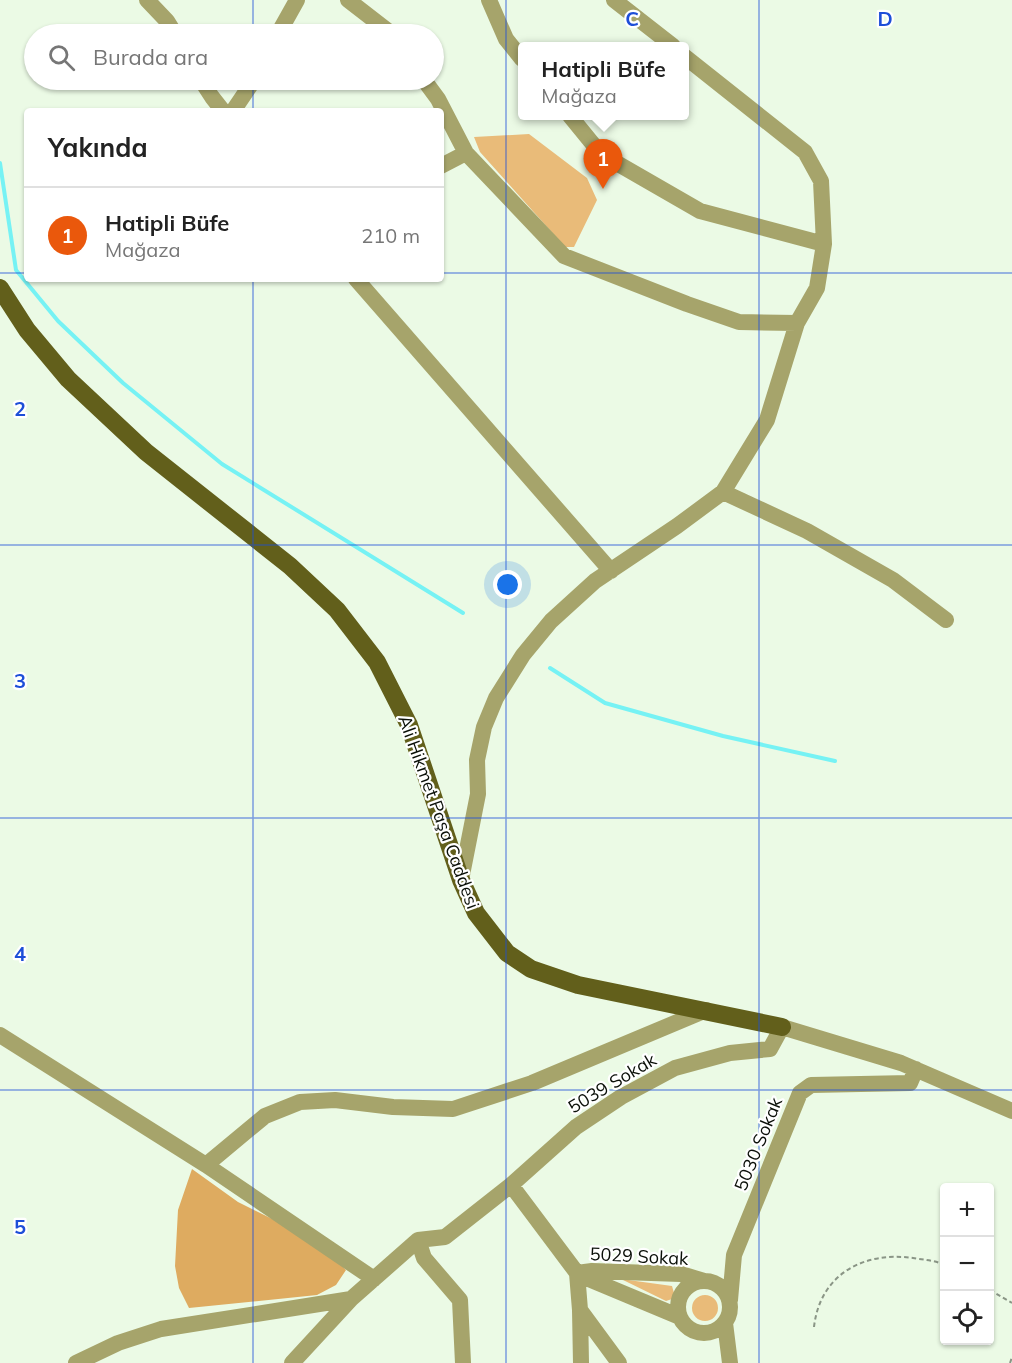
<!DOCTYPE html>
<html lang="tr">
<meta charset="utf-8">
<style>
body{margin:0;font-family:Mulish,sans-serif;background:#f6f6f6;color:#222}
.controls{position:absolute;right:18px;bottom:18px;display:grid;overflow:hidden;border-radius:6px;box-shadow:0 2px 4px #0004}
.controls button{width:54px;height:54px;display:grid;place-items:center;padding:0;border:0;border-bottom:2px solid #e0e0e0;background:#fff;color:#222;font:30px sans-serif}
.you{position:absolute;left:508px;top:585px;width:21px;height:21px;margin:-15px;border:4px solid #fff;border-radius:50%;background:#1a73e8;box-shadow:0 0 0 9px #1a73e833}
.badge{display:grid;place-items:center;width:39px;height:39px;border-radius:50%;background:#ea580c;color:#fff;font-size:20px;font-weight:700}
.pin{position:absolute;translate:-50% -50px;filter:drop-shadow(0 2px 3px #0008)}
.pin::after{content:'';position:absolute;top:32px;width:21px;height:18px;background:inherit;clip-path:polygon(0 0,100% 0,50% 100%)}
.popup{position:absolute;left:518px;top:42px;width:171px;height:78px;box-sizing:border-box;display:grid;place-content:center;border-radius:6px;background:#fff;filter:drop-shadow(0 2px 4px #0005);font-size:20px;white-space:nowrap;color:#767676}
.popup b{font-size:22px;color:#222}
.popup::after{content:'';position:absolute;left:50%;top:100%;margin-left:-12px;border:12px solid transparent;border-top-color:#fff}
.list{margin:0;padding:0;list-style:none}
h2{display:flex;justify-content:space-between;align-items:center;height:78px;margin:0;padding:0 24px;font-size:26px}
h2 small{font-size:20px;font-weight:400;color:#767676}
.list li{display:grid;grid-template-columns:39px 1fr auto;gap:18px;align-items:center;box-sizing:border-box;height:96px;padding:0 24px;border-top:2px solid #e0e0e0}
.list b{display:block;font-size:22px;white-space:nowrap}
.list p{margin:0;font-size:20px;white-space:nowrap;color:#767676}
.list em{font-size:20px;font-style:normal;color:#767676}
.icon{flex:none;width:33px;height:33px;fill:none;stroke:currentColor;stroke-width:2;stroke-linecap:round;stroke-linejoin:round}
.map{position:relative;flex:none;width:1012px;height:1363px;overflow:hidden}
.search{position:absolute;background:#fff;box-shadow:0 2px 4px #0004;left:24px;top:24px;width:420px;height:66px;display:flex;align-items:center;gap:15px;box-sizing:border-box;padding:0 21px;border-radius:33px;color:#767676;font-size:22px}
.panel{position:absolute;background:#fff;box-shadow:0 2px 4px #0004;left:24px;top:108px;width:420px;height:174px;border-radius:6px}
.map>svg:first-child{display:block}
.green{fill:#e9bb79}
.forest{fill:#deab60}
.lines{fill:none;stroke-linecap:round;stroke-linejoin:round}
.stream{stroke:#76f2f4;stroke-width:4}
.path{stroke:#8a9586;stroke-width:2;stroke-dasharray:4.5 3;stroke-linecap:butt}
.minor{stroke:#a6a46b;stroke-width:16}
.major{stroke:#625f1b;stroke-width:18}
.grid{fill:none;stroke:#1d4ed8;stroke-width:1.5;stroke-opacity:0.55}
.labels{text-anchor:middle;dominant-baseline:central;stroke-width:4.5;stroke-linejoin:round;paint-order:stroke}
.street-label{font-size:18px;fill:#0a0f08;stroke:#fff}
.grid-label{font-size:20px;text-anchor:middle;font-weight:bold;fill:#1d4ed8;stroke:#fff;stroke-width:4.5;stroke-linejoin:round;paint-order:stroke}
</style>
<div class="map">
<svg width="1012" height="1363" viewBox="0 0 1012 1363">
<rect width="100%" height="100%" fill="#ebfae5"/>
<path class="green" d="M 529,134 L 587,178 L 597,200 L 574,247 L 565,247 L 480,152 L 474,137 Z
M 621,1279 L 672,1286 L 674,1293 L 672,1299 L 666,1301 Z
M692 1308a13 13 0 1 1 26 0a13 13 0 1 1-26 0Z"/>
<path class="forest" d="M 192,1169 L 238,1202 L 315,1240 L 346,1270 L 336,1285 L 317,1295 L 189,1308 L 179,1288 L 175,1266 L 178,1210 Z"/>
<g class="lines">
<path class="stream" d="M 0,163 L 16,270 L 58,321 L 123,383 L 222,464 L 463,613
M 550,668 L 605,703 L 723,736 L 835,761"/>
<path class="path" d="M 990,1290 L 1012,1303
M 814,1327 C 820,1274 864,1251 913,1258 C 924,1260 935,1260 944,1265
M 1010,1363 L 1012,1357"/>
<path class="minor" d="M 147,0 L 167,21 L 175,34
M 348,0 L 392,34
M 489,0 L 506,39 L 522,59
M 614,0 L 673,46
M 278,34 L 297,0
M 201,80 L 212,97 L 223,111
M 424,80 L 438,99 L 466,153 L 564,256 L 687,304 L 739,322 L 797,323
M 233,111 L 254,80
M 570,116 L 601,154 L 700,211 L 824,244
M 441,166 L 466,153
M 356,279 L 611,571
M 723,492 L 807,531 L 893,580 L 946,620
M 461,880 L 478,794 L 477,760 L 484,727 L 496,698 L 523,655 L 551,621 L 595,581 L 677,526 L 723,492 L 767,420 L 797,323 L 817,288 L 824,244 L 821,181 L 805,152 L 684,56
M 0,1035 L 206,1165 L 374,1279
M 206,1165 L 265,1116 L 300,1102 L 335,1100 L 393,1107 L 453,1109 L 532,1083 L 706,1010
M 511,1185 L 577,1273 L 580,1310 L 581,1363
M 418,1240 L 424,1258 L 460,1300 L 463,1363
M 577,1273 L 592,1271 L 681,1274 L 704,1281
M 577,1274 L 680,1317
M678 1307a26 26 0 1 1 52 0a26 26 0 1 1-52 0Z
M 730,1300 L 734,1255 L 800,1093 L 811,1085 L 910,1083 L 916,1069
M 580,1310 L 619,1363
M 725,1323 L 730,1363
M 76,1363 L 118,1343 L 161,1329 L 351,1299
M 292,1363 L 351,1299 L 418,1240 L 445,1237 L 511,1185 L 576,1127 L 621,1097 L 675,1068 L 730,1053 L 770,1049 L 782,1027 L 901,1063 L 1012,1111"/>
<path class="major" d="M 0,288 L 27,330 L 68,379 L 146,452 L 290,566 L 337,610 L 377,662 L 409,725 L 461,880 L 476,913 L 507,953 L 531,969 L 578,985 L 782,1027"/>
</g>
<path class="grid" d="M 253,0 L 253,34M 506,0 L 506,1363M 759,0 L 759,1363M 253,80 L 253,111M 0,273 L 27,273M 441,273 L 1012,273M 253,279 L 253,1363M 0,545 L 1012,545M 0,818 L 1012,818M 0,1090 L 1012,1090"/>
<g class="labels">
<g class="street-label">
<text transform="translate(439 812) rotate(70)">Ali Hikmet Paşa Caddesi</text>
<text transform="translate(612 1083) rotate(-31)">5039 Sokak</text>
<text transform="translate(758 1144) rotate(-68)">5030 Sokak</text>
<text transform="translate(639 1256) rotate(3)">5029 Sokak</text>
</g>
</g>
<g class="grid-label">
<text x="632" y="26">C</text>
<text x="885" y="26">D</text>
<text x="20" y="416">2</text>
<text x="20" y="688">3</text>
<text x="20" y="961">4</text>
<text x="20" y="1234">5</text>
</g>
</svg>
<div class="controls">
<button>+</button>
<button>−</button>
<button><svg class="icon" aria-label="locate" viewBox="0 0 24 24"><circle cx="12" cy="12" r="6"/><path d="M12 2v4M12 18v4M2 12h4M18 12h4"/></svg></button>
</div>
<div class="you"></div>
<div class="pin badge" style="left:603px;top:189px">1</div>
<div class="popup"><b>Hatipli Büfe</b>Mağaza</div>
<div class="search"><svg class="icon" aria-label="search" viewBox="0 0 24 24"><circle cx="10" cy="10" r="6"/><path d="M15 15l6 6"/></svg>Burada ara</div>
<section class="panel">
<h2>Yakında<small></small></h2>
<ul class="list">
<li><span class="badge">1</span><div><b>Hatipli Büfe</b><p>Mağaza</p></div><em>210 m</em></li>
</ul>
</section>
</div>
